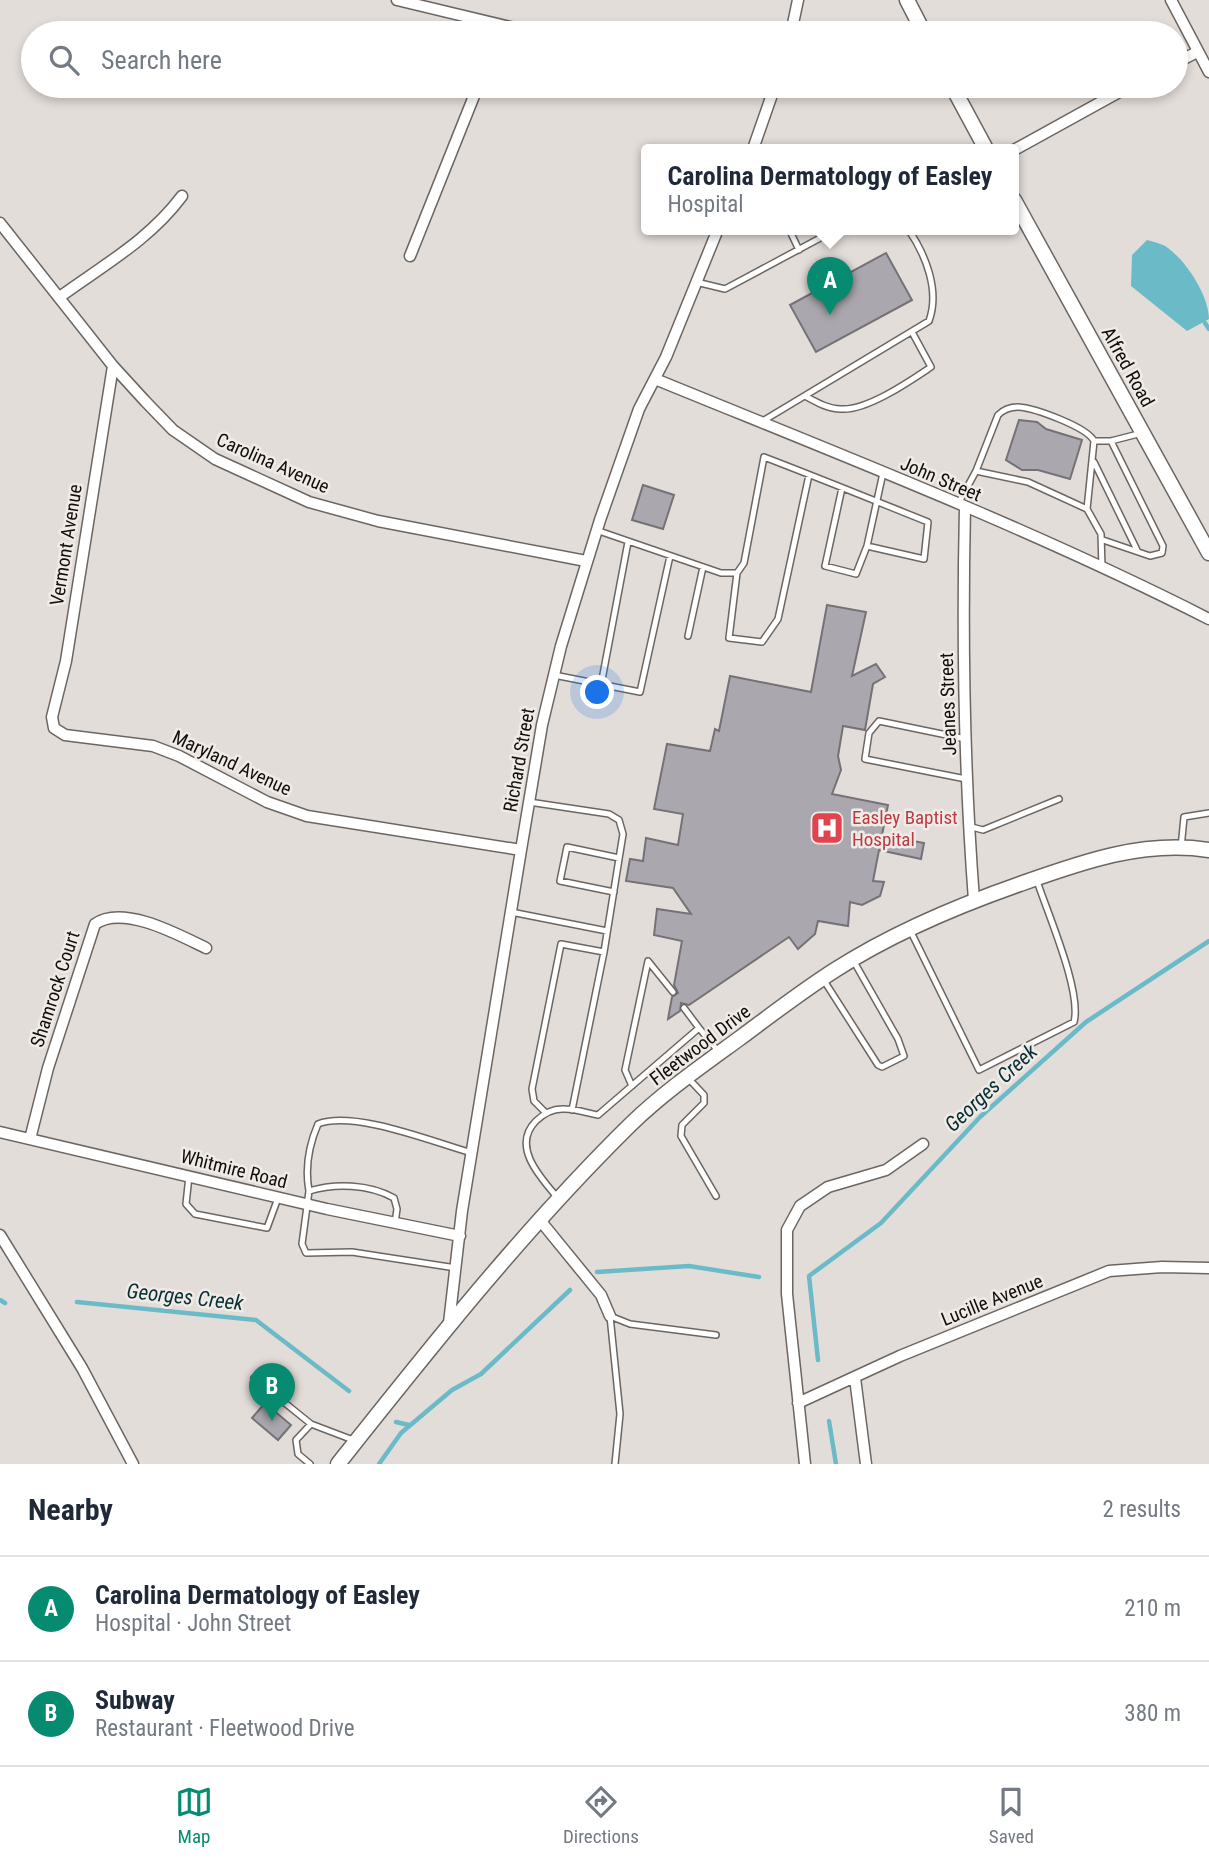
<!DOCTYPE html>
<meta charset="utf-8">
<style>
body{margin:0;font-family:"Roboto Condensed",sans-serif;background:#f6f6f7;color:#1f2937}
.you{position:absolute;left:598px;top:693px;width:24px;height:24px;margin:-18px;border:5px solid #fff;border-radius:50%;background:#1a73e8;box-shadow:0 0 0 10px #1a73e833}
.badge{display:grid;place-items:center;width:46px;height:46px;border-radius:50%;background:#068b71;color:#fff;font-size:23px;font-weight:700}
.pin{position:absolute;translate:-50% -58px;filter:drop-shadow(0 2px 4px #0008)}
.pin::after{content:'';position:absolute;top:37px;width:24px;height:21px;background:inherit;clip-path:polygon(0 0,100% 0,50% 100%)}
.popup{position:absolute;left:641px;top:144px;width:378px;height:91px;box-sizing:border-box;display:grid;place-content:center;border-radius:7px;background:#fff;filter:drop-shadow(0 2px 5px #0005);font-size:23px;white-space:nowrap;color:#747a83}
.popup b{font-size:26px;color:#1f2937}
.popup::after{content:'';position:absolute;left:50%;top:100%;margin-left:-14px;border:14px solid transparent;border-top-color:#fff}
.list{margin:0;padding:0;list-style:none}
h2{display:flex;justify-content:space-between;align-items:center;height:91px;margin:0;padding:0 28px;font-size:30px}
h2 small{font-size:23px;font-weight:400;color:#747a83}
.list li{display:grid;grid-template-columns:46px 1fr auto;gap:21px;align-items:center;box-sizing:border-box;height:105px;padding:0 28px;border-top:2px solid #e0e1e3}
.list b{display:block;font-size:26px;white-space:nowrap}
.list p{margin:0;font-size:23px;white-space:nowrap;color:#747a83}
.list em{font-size:23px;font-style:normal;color:#747a83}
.icon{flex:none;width:38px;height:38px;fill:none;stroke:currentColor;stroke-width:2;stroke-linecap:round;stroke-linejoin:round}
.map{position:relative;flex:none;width:1209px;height:1464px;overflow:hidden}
.search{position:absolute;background:#fff;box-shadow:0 4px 10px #0003;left:21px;right:21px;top:21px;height:77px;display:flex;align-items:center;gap:18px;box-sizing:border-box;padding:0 24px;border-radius:38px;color:#747a83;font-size:26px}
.sheet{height:301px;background:#fff}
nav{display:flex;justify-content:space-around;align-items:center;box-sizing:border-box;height:98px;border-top:2px solid #e0e1e3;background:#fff;font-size:19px;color:#747a83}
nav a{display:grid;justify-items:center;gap:4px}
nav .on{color:#068b71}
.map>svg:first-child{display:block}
.water{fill:#6bbac8}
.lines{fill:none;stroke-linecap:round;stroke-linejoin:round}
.stream{stroke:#6bbac8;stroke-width:4.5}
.building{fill:#aaa8ae;stroke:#747277;stroke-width:2}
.service-casing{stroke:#6b6662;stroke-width:8}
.minor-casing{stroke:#6b6662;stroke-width:13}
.tertiary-casing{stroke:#6b6662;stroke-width:17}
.service{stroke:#fff;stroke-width:5}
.minor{stroke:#fff;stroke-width:10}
.tertiary{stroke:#fff;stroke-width:14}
.labels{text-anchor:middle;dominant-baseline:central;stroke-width:5;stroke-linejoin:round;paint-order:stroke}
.street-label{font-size:19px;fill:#110f0d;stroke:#f0ebe6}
.health-label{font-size:19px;fill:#be3a42;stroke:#f0ebe6;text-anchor:start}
.water-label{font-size:21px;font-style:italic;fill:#072f36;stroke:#f0ebe6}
</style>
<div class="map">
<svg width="1209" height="1464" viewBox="0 0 1209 1464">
<rect width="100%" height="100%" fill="#e3ddd9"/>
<path class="water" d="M 1147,240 C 1154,242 1163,244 1168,248 C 1187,262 1209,296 1209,319 L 1187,331 L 1131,286 L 1132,255 Z"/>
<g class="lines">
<path class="stream" d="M 1205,323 L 1209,329
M 597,1272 L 689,1266 L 759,1277
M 0,1300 L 5,1303
M 77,1302 L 256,1320 L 349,1391
M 818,1360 L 809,1276 L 881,1223 L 980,1117 L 1086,1022 L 1209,941
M 829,1421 L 836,1464
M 396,1422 L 409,1425
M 379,1464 L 401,1433 L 452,1390 L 481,1374 L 570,1290"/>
</g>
<path class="building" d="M 886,253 L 912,300 L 816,352 L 790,305 Z
M 1019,420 L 1037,422 L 1046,429 L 1082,440 L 1070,479 L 1038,470 L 1022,470 L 1006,460 Z
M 643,485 L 674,495 L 663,529 L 632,520 Z
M 827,605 L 866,612 L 852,676 L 876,664 L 885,677 L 873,684 L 865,730 L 843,726 L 838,756 L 841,770 L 832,794 L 888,805 L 882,835 L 924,843 L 921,859 L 879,850 L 873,881 L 884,882 L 880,896 L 862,905 L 850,902 L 848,926 L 818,921 L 815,934 L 798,949 L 789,937 L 689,1005 L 681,1003 L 680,1011 L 668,1019 L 672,997 L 678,993 L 674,985 L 682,941 L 654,935 L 657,909 L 691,914 L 673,888 L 626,881 L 630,859 L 643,861 L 646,838 L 678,845 L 683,814 L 654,809 L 667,744 L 710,751 L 715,729 L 719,731 L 730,676 L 811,692 Z
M 265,1403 L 291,1425 L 278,1440 L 252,1418 Z"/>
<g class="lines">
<defs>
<path id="service" d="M 789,229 L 799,250
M 696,282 L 725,289 L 837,229
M 805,396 C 816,402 828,409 841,409 C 867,411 910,381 931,367 L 912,332
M 761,422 L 929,321 C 940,291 926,255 908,229
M 1094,441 L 1111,441 L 1142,433
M 1094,462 L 1137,550
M 976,471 L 1028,482 L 1087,509
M 842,488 L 825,566 L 856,574 L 867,546
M 958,504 L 976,471 L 998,415 C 1003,410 1010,407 1018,407 C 1035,408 1087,427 1094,441 L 1087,509 L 1101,534 L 1102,568
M 596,530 L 721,573 L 737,573 L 744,563 L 764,457 C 819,478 873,500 928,522 L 924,559 L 867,546 L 883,473
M 1103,540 L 1150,556 L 1162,553 L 1163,546 L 1111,441
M 737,573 L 729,638 L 762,642 L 778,619 L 809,475
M 688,636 L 703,567
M 554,675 L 640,692 L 670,556
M 601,685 L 628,542
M 966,779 L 865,759 L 869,733 L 879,721 L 966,739
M 529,802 L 609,814 L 619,820 L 623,834 L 604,952
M 968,826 L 983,830 L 1059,799
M 1181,848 L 1184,817 L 1209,813
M 614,892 L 560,881 L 567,847 L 619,858
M 511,912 L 607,931
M 910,930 L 979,1070 L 1074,1022 C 1082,992 1048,914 1037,881
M 823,979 L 878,1065 L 882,1067 L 904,1056 L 898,1039 L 853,960
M 684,1008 L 699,1028
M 687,1077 L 704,1095 L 704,1103 L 682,1125 L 681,1136 L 716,1196
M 632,1086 L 625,1070 L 648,961 L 673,992
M 545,1112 L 534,1101 L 532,1089 L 561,944 L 604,952 L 572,1110
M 189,1176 L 186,1204 L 195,1214 L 267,1228 L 278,1198
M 309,1191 C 305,1169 309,1145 318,1124 C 354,1110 433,1142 472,1153
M 557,1197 C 540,1177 511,1146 536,1121 C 544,1113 553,1108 565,1109 C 576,1109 587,1113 598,1115 L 699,1028 L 718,1051
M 395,1223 L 397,1209 L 394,1198 C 369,1184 335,1183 309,1191 L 302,1244 L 306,1253 L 352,1252 L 456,1268
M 610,1316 L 620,1414 L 615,1464
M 610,1316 L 630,1324 L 716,1335
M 254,1378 L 311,1424
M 310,1464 L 298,1454 L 296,1440 L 311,1424 L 353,1440"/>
<path id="minor" d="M 397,0 L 535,33
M 1171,0 L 1209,72
M 791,33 L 798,0
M 1176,63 L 1197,52
M 742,86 L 772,94
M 753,149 L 775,86
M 1014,150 L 1130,86
M 0,223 L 113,366 L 145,401 L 173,430 L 215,459 L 309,502 L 378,521 L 586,561
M 410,256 L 478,86
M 61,296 C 105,264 149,240 182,196
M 113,366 L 66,661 L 52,717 L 54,728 L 65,735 L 153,746 L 179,756 L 267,802 L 307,816 L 521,850
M 655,379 C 841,455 1030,528 1209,619
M 965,507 C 962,638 964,769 974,900
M 0,1132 L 327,1209 L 460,1236
M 30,1139 L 48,1068 L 95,924 C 123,904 179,935 206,948
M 539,1219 L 601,1295 L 610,1316
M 0,1235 L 82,1368 L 133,1464
M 449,1323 L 462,1211 L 521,850 L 542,725 L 561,646 L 600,520 L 639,409 L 666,357 L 718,229
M 855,1378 L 866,1464
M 798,1403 L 900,1356 L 1109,1271 L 1162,1267 L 1209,1268
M 805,1464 L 787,1294 L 787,1230 L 800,1206 L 828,1187 L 886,1170 L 923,1144"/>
<path id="tertiary" d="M 907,0 L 924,33
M 952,86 L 986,149
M 1014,200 L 1209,553
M 338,1464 C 431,1347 524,1229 631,1124 C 664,1092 703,1065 740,1038 C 771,1015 802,991 835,970 C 891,934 957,906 1020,884 C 1082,862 1143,840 1209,850"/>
</defs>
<use href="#service" class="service-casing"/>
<use href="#minor" class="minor-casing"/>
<use href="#tertiary" class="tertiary-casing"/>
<use href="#service" class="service"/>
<use href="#minor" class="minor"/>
<use href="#tertiary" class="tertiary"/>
</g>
<defs>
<symbol id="hospital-square" viewBox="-11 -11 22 22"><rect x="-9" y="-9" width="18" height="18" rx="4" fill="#e0444e" stroke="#f0ebe6"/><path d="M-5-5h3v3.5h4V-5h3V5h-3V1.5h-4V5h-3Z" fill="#fff"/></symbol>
</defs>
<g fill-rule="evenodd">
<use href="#hospital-square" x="808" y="809" width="38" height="38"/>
</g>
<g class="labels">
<g class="street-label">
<text transform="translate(1128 367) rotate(61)">Alfred Road</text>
<text transform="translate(273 463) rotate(24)">Carolina Avenue</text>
<text transform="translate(941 479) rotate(23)">John Street</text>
<text transform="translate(66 545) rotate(-81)">Vermont Avenue</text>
<text transform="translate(948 704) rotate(-92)">Jeanes Street</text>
<text transform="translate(519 760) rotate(-80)">Richard Street</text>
<text transform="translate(232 763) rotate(25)">Maryland Avenue</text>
<text transform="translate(55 989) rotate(-72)">Shamrock Court</text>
<text transform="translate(700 1045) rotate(-37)">Fleetwood Drive</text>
<text transform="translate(234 1169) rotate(14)">Whitmire Road</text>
<text transform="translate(992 1300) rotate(-22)">Lucille Avenue</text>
</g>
<g class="health-label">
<text x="852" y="817">Easley Baptist<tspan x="852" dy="22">Hospital</tspan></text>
</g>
<g class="water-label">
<text transform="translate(991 1088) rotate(-43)">Georges Creek</text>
<text transform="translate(185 1297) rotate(6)">Georges Creek</text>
</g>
</g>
</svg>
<div class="you"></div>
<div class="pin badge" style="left:830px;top:315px">A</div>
<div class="popup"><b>Carolina Dermatology of Easley</b>Hospital</div>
<div class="pin badge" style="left:272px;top:1421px">B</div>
<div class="search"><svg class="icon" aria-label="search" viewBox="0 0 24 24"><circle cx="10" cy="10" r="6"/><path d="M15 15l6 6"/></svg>Search here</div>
</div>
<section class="sheet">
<h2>Nearby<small>2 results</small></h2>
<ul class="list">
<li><span class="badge">A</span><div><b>Carolina Dermatology of Easley</b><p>Hospital · John Street</p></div><em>210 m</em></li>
<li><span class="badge">B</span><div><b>Subway</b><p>Restaurant · Fleetwood Drive</p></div><em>380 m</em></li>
</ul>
</section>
<nav>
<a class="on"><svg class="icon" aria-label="map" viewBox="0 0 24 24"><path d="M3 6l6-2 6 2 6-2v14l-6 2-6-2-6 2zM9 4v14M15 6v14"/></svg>Map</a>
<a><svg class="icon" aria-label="directions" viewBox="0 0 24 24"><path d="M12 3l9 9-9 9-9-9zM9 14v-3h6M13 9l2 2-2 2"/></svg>Directions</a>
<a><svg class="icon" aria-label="saved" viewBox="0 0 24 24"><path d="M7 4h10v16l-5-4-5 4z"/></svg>Saved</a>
</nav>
